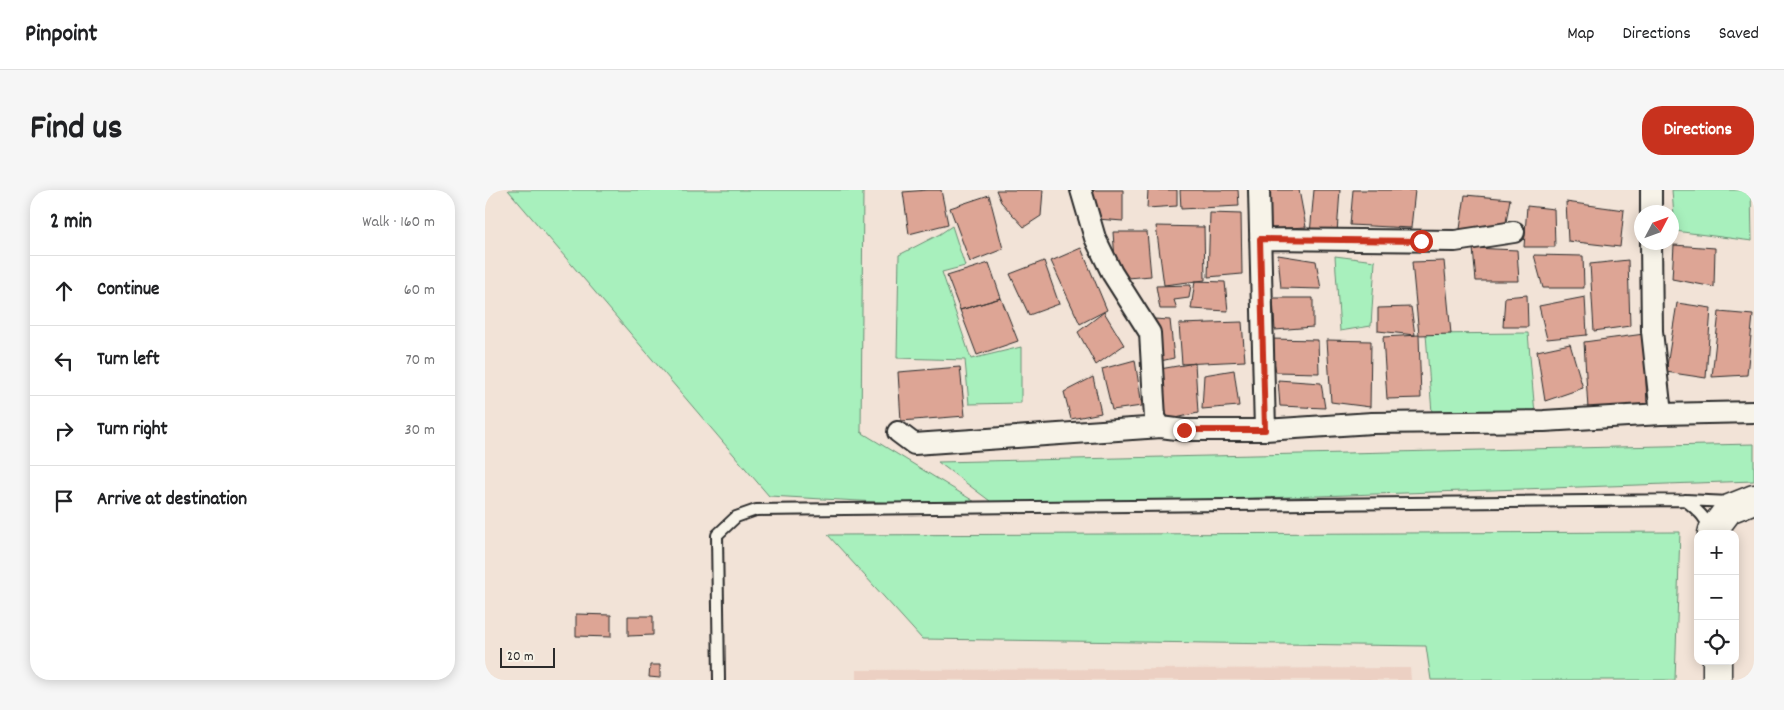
<!DOCTYPE html>
<meta charset="utf-8">
<style>
body{margin:0;font-family:Dekko,sans-serif;background:#f6f6f6;color:#202124}
.controls{position:absolute;right:15px;bottom:15px;display:grid;overflow:hidden;border-radius:10px;box-shadow:0 2px 12px #0003}
.controls button{width:45px;height:45px;display:grid;place-items:center;padding:0;border:0;border-bottom:1px solid #e0e0e0;background:#fff;color:#202124;font:25px sans-serif}
.compass{position:absolute;left:1149px;top:15px;width:45px;height:45px;border-radius:50%;background:#fff;box-shadow:0 2px 12px #0003;rotate:49deg}
.scale{position:absolute;left:15px;bottom:12px;width:55px;box-sizing:border-box;padding-left:5px;border:2px solid #2b2b2b;border-top:0;font-size:14px;line-height:18px;white-space:nowrap;color:#2b2b2b;-webkit-text-stroke:4px #f7f3e8;paint-order:stroke}
.stop{position:absolute;width:15px;height:15px;margin:-11px;border:4px solid #c8321e;border-radius:50%;background:#fff}
.stop.end{background:#c8321e;border-color:#fff;box-shadow:0 1px 5px #0008}
.list{margin:0;padding:0;list-style:none}
h2{display:flex;justify-content:space-between;align-items:center;height:65px;margin:0;padding:0 20px;font-size:21px}
h2 small{font-size:16px;font-weight:400;color:#757577}
.list li{display:grid;grid-template-columns:32px 1fr auto;gap:15px;align-items:center;box-sizing:border-box;height:70px;padding:0 20px;border-top:1px solid #e0e0e0}
.list b{display:block;font-size:19px;white-space:nowrap}
.list em{font-size:16px;font-style:normal;color:#757577}
.icon{flex:none;width:28px;height:28px;fill:none;stroke:currentColor;stroke-width:2;stroke-linecap:round;stroke-linejoin:round}
.map{position:relative;flex:none;width:1269px;height:490px;overflow:hidden;border-radius:20px}
header{display:flex;align-items:center;gap:30px;box-sizing:border-box;height:70px;padding:0 25px;background:#fff;border-bottom:1px solid #e0e0e0}
header strong{font-size:24px}
nav{display:flex;gap:28px;margin-inline-start:auto;font-size:18px}
.intro{display:flex;align-items:center;justify-content:space-between;box-sizing:border-box;height:120px;padding:0 30px}
h1{margin:0;font-size:35px}
.button{padding:12px 22px;border-radius:20px;background:#c8321e;color:#fff;font-size:18px;font-weight:700}
main{display:flex;gap:30px;padding:0 30px}
aside{flex:1;background:#fff;border-radius:20px;box-shadow:0 2px 12px #0003}
.map>svg:first-child{display:block}
.built{fill:#ecd0c3}
.green{fill:#a8f0bd;stroke:#6a8e74}
.building{fill:#dda595;stroke:#2b2b2b}
.lines{fill:none;stroke-linecap:round;stroke-linejoin:round}
.lane-casing{stroke:#2b2b2b;stroke-width:14}
.street-casing{stroke:#2b2b2b;stroke-width:24}
.secondary-casing{stroke:#2b2b2b;stroke-width:31}
.lane{stroke:#f7f3e8;stroke-width:10}
.street{stroke:#f7f3e8;stroke-width:20}
.secondary{stroke:#f7f3e8;stroke-width:28}
.route{stroke:#c8321e;stroke-width:6}
</style>
<header>
<strong>Pinpoint</strong>
<nav><a>Map</a><a>Directions</a><a>Saved</a></nav>
</header>
<div class="intro"><h1>Find us</h1><a class="button">Directions</a></div>
<main>
<aside>
<h2>2 min<small>Walk · 160 m</small></h2>
<ul class="list">
<li><svg class="icon" aria-label="ahead" viewBox="0 0 24 24"><path d="M12 20V5M6 11l6-6 6 6"/></svg><div><b>Continue</b></div><em>60 m</em></li>
<li><svg class="icon" aria-label="left" viewBox="0 0 24 24"><path d="M17 20v-9H6M10 6l-5 5 5 5"/></svg><div><b>Turn left</b></div><em>70 m</em></li>
<li><svg class="icon" aria-label="right" viewBox="0 0 24 24"><path d="M7 20v-9h11M14 6l5 5-5 5"/></svg><div><b>Turn right</b></div><em>30 m</em></li>
<li><svg class="icon" aria-label="arrive" viewBox="0 0 24 24"><path d="M6 21V4h12l-3 4 3 4H6"/></svg><div><b>Arrive at destination</b></div></li>
</ul>
</aside>
<div class="map">
<svg width="1269" height="490" viewBox="0 0 1269 490">
<rect width="100%" height="100%" fill="#f2e3d7"/>
<filter id="ink" filterUnits="userSpaceOnUse"><feTurbulence type="fractalNoise" baseFrequency=".02" numOctaves="2"/><feDisplacementMap in="SourceGraphic" scale="10" xChannelSelector="R" yChannelSelector="G"/><feConvolveMatrix kernelMatrix="1 2 1 2 8 2 1 2 1" color-interpolation-filters="sRGB"/></filter>
<g filter="url(#ink)">
<path class="built" d="M 925,478 L 926,490 L 371,490 L 371,480 Z"/>
<path class="green" d="M 23,0 L 378,0 L 376,242 L 500,318 L 284,306 Z
M 1187,0 L 1266,0 L 1267,51 L 1190,41 Z
M 467,36 L 480,76 L 457,82 L 486,169 L 536,157 L 536,213 L 484,214 L 480,170 L 412,168 L 414,65 L 455,44 Z
M 850,66 L 890,71 L 886,136 L 855,141 Z
M 1043,143 L 1050,224 L 947,223 L 941,144 Z
M 1269,254 L 1269,291 L 513,317 L 453,272 Z
M 1195,342 L 1190,490 L 946,490 L 941,456 L 437,449 L 343,345 Z"/>
<path class="building" d="M 443,0 L 456,0 L 463,34 L 424,44 L 418,2 Z
M 511,0 L 558,0 L 556,26 L 539,37 L 516,12 Z
M 607,0 L 638,0 L 638,31 L 612,29 Z
M 663,0 L 692,0 L 692,16 L 662,18 Z
M 695,0 L 753,0 L 754,16 L 696,19 Z
M 783,0 L 814,0 L 821,37 L 785,39 Z
M 829,0 L 855,0 L 852,43 L 825,44 Z
M 868,0 L 930,0 L 926,38 L 865,35 Z
M 504,5 L 518,59 L 485,72 L 465,18 Z
M 980,5 L 1025,9 L 1020,38 L 975,39 Z
M 1081,12 L 1139,20 L 1135,57 L 1083,51 Z
M 1042,16 L 1069,19 L 1070,57 L 1039,57 Z
M 725,23 L 756,24 L 757,84 L 723,87 Z
M 671,36 L 719,37 L 720,90 L 679,95 Z
M 628,42 L 662,42 L 666,86 L 643,88 L 630,70 Z
M 1189,55 L 1230,58 L 1229,97 L 1187,89 Z
M 596,58 L 622,120 L 595,134 L 566,71 Z
M 988,58 L 1032,60 L 1034,91 L 991,91 Z
M 793,65 L 831,71 L 836,99 L 796,98 Z
M 1049,65 L 1098,66 L 1099,98 L 1058,98 Z
M 1143,70 L 1145,136 L 1109,141 L 1105,74 Z
M 559,71 L 574,114 L 544,125 L 525,84 Z
M 959,71 L 966,144 L 934,145 L 927,72 Z
M 504,73 L 516,108 L 475,120 L 462,86 Z
M 710,91 L 740,92 L 743,121 L 706,119 Z
M 706,95 L 704,108 L 689,110 L 692,119 L 675,119 L 671,96 Z
M 1042,105 L 1043,137 L 1018,137 L 1020,107 Z
M 1100,107 L 1102,145 L 1062,149 L 1054,116 Z
M 516,108 L 533,151 L 492,165 L 475,120 Z
M 788,108 L 828,108 L 828,137 L 790,140 Z
M 1192,113 L 1226,118 L 1221,188 L 1181,182 Z
M 926,117 L 930,145 L 893,141 L 893,118 Z
M 619,122 L 639,155 L 611,175 L 593,142 Z
M 1234,122 L 1268,125 L 1262,185 L 1227,187 Z
M 669,129 L 685,130 L 689,168 L 671,172 Z
M 757,132 L 760,171 L 697,174 L 694,134 Z
M 1159,144 L 1162,216 L 1103,219 L 1099,152 Z
M 934,145 L 936,208 L 902,209 L 898,147 Z
M 785,149 L 833,150 L 834,183 L 791,182 Z
M 842,150 L 886,151 L 885,217 L 846,212 Z
M 1085,154 L 1098,198 L 1060,211 L 1052,161 Z
M 650,170 L 657,216 L 627,220 L 617,179 Z
M 710,173 L 713,223 L 682,230 L 675,179 Z
M 475,177 L 480,226 L 416,231 L 413,182 Z
M 749,180 L 754,216 L 717,219 L 719,185 Z
M 608,187 L 616,223 L 586,229 L 579,202 Z
M 793,190 L 836,193 L 840,218 L 795,216 Z
M 91,424 L 126,425 L 126,447 L 91,446 Z
M 143,426 L 168,426 L 168,445 L 143,446 Z
M 165,475 L 175,475 L 175,488 L 164,487 Z"/>
<g class="lines">
<defs>
<path id="lane" d="M 1200,310 C 1210,319 1221,326 1224,339
M 234,490 L 232,345 L 251,327 L 271,320 L 1200,310 L 1245,312"/>
<path id="street" d="M 596,0 L 610,48 L 627,83 L 665,143 L 670,228 L 676,237
M 774,0 L 780,240
M 1166,0 L 1166,22
M 775,49 L 970,51 L 1029,42
M 1166,52 L 1167,141 L 1176,224
M 413,242 L 429,254 L 676,237 L 699,240 L 780,240 L 887,233 L 1059,231 L 1176,224 L 1269,222"/>
<path id="secondary" d="M 1227,344 L 1228,340 L 1244,319 L 1269,309
M 1232,471 L 1232,490"/>
</defs>
<use href="#lane" class="lane-casing"/>
<use href="#street" class="street-casing"/>
<use href="#secondary" class="secondary-casing"/>
<use href="#lane" class="lane"/>
<use href="#street" class="street"/>
<use href="#secondary" class="secondary"/>
</g>
</g>
<g class="lines" filter="url(#ink)">
<path class="route" d="M 699,240 L 780,240 L 775,49 L 936,51"/>
</g>
</svg>
<div class="controls">
<button>+</button>
<button>−</button>
<button><svg class="icon" aria-label="locate" viewBox="0 0 24 24"><circle cx="12" cy="12" r="6"/><path d="M12 2v4M12 18v4M2 12h4M18 12h4"/></svg></button>
</div>
<svg class="compass" viewBox="-18 -18 36 36"><path d="M0-13l5 13h-10z" fill="#e53935"/><path d="M0 13l5-13h-10z" fill="#757577"/></svg>
<div class="scale">20 m</div>
<div class="stop" style="left:936px;top:51px"></div>
<div class="stop end" style="left:699px;top:240px"></div>
</div>
</main>
